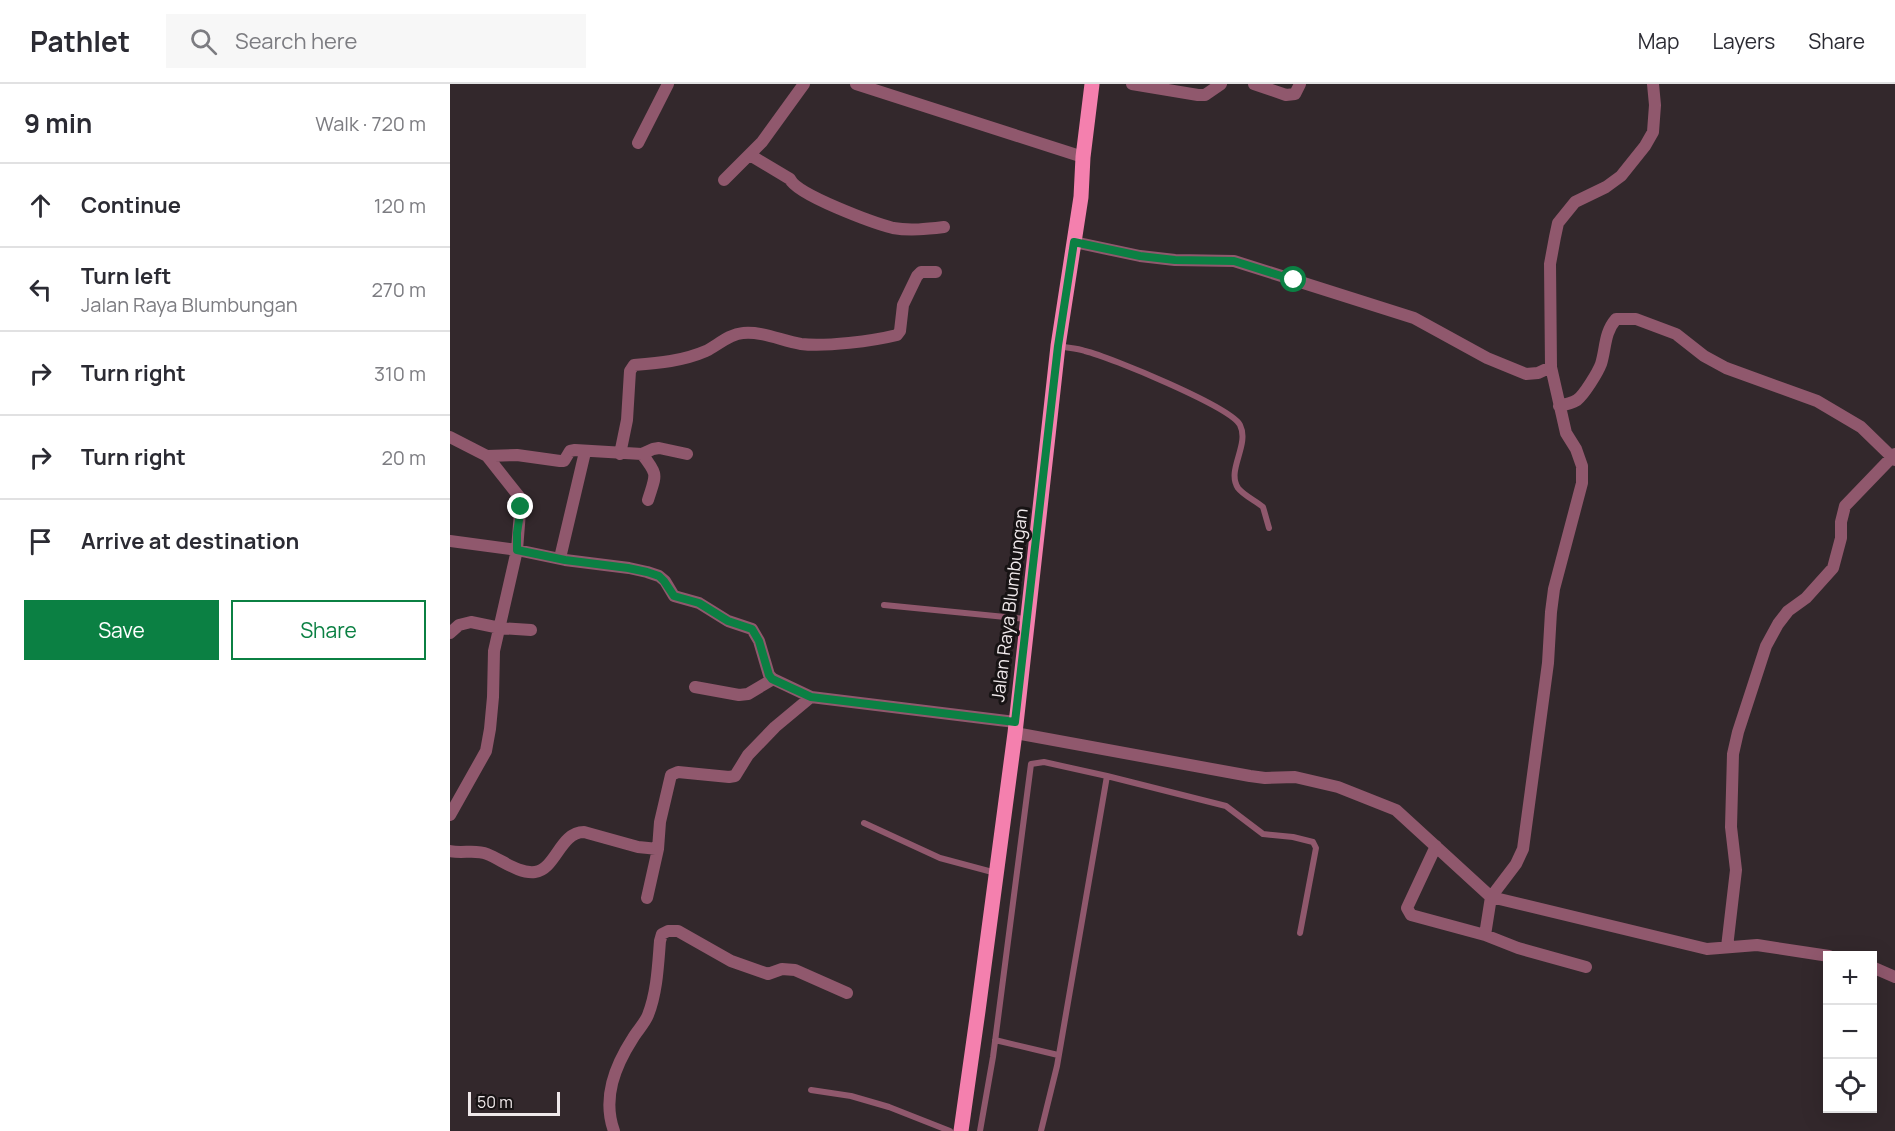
<!DOCTYPE html>
<meta charset="utf-8">
<style>
body{margin:0;font-family:Manrope,sans-serif;background:#f7f7f7;color:#2b2b33}
.controls{position:absolute;right:18px;bottom:18px;display:grid;overflow:hidden;border-radius:0px;box-shadow:0 6px 24px #0002}
.controls button{width:54px;height:54px;display:grid;place-items:center;padding:0;border:0;border-bottom:2px solid #e1e1e2;background:#fff;color:#2b2b33;font:30px sans-serif}
.scale{position:absolute;left:18px;bottom:15px;width:92px;box-sizing:border-box;padding-left:6px;border:3px solid #f0e9eb;border-top:0;font-size:16px;line-height:21px;white-space:nowrap;color:#f0e9eb;-webkit-text-stroke:4px #171314;paint-order:stroke}
.stop{position:absolute;width:18px;height:18px;margin:-14px;border:4px solid #0b8043;border-radius:50%;background:#fff}
.stop.end{background:#0b8043;border-color:#fff;box-shadow:0 2px 6px #0008}
.list{margin:0;padding:0;list-style:none}
h2{display:flex;justify-content:space-between;align-items:center;height:78px;margin:0;padding:0 24px;font-size:26px}
h2 small{font-size:20px;font-weight:400;color:#7c7c81}
.list li{display:grid;grid-template-columns:39px 1fr auto;gap:18px;align-items:center;box-sizing:border-box;height:84px;padding:0 24px;border-top:2px solid #e1e1e2}
.list b{display:block;font-size:22px;white-space:nowrap}
.list p{margin:0;font-size:20px;white-space:nowrap;color:#7c7c81}
.list em{font-size:20px;font-style:normal;color:#7c7c81}
.actions{display:flex;gap:12px;padding:18px 24px}
.actions a{flex:1;padding:14px 0;border:2px solid #0b8043;border-radius:0px;text-align:center;font-size:21px;color:#0b8043}
.actions .main{background:#0b8043;color:#fff}
.icon{flex:none;width:33px;height:33px;fill:none;stroke:currentColor;stroke-width:2;stroke-linecap:round;stroke-linejoin:round}
.map{position:relative;flex:none;width:1445px;height:1047px;overflow:hidden}
header{display:flex;align-items:center;gap:36px;box-sizing:border-box;height:84px;padding:0 30px;background:#fff;border-bottom:2px solid #e1e1e2}
header strong{font-size:28px}
nav{display:flex;gap:33px;margin-inline-start:auto;font-size:21px}
.search{width:420px;height:54px;background:#f7f7f7;display:flex;align-items:center;gap:15px;box-sizing:border-box;padding:0 21px;border-radius:0px;color:#7c7c81;font-size:22px}
main{display:flex}
aside{flex:1;background:#fff}
.map>svg:first-child{display:block}
.lines{fill:none;stroke-linecap:round;stroke-linejoin:round}
.lane{stroke:#90586d;stroke-width:6}
.street{stroke:#90586d;stroke-width:12}
.primary{stroke:#f480ae;stroke-width:15}
.route{stroke:#0b8043;stroke-width:8}
.labels{text-anchor:middle;dominant-baseline:central;stroke-width:6;stroke-linejoin:round;paint-order:stroke}
.street-label{font-size:18px;fill:#f0e9eb;stroke:#171314}
</style>
<header>
<strong>Pathlet</strong>
<div class="search"><svg class="icon" aria-label="search" viewBox="0 0 24 24"><circle cx="10" cy="10" r="6"/><path d="M15 15l6 6"/></svg>Search here</div>
<nav><a>Map</a><a>Layers</a><a>Share</a></nav>
</header>
<main>
<aside>
<h2>9 min<small>Walk · 720 m</small></h2>
<ul class="list">
<li><svg class="icon" aria-label="ahead" viewBox="0 0 24 24"><path d="M12 20V5M6 11l6-6 6 6"/></svg><div><b>Continue</b></div><em>120 m</em></li>
<li><svg class="icon" aria-label="left" viewBox="0 0 24 24"><path d="M17 20v-9H6M10 6l-5 5 5 5"/></svg><div><b>Turn left</b><p>Jalan Raya Blumbungan</p></div><em>270 m</em></li>
<li><svg class="icon" aria-label="right" viewBox="0 0 24 24"><path d="M7 20v-9h11M14 6l5 5-5 5"/></svg><div><b>Turn right</b></div><em>310 m</em></li>
<li><svg class="icon" aria-label="right" viewBox="0 0 24 24"><path d="M7 20v-9h11M14 6l5 5-5 5"/></svg><div><b>Turn right</b></div><em>20 m</em></li>
<li><svg class="icon" aria-label="arrive" viewBox="0 0 24 24"><path d="M6 21V4h12l-3 4 3 4H6"/></svg><div><b>Arrive at destination</b></div></li>
</ul>
<div class="actions"><a class="main">Save</a><a>Share</a></div>
</aside>
<div class="map">
<svg width="1445" height="1047" viewBox="0 0 1445 1047">
<rect width="100%" height="100%" fill="#33282c"/>
<g class="lines">
<path class="lane" d="M 608,262 C 617,264 627,264 635,267 C 660,273 781,323 790,341 C 800,361 776,386 788,404 C 793,411 806,417 813,423 L 819,444
M 434,521 L 576,535
M 414,739 L 490,774 L 546,789
M 545,956 L 608,971
M 361,1006 L 401,1012 L 439,1023 L 500,1047
M 530,1047 L 543,973 L 581,680 L 594,678 L 657,692 L 776,722 L 813,750 L 843,753 L 863,758 L 866,764 L 850,849
M 591,1047 L 607,982 L 657,692"/>
<path class="street" d="M 406,0 L 633,73
M 682,0 L 748,11 L 755,11 L 771,0
M 804,0 L 836,11 L 845,10 L 850,0
M 188,59 L 218,0
M 300,71 L 340,95 C 347,111 424,139 443,144 C 460,147 477,145 494,143
M 274,96 L 312,58 L 354,0
M 624,158 L 690,172 L 725,176 L 784,177 L 964,234 L 1037,274 L 1076,290 L 1088,289 L 1101,283
M 1109,322 C 1114,321 1122,319 1127,316 C 1134,311 1148,288 1151,280 C 1156,264 1154,249 1166,235 L 1186,235 L 1226,250 L 1254,272 L 1276,284 L 1367,317 L 1411,343 L 1445,376
M 0,353 L 37,372 L 71,415 L 67,466 L 115,476 L 179,484 L 197,488 L 209,492 L 215,497 L 224,512 L 249,519 L 278,537 L 302,545 L 309,557 L 319,591 L 323,595 L 361,613 L 565,638
M 170,370 L 177,336 L 180,287 L 184,281 C 209,279 233,277 256,267 C 268,261 279,250 293,249 C 312,247 332,257 351,260 C 375,263 423,257 447,251 L 450,247 L 453,221 L 467,192 L 471,188 L 486,188
M 192,370 C 209,392 206,390 198,416
M 37,372 L 67,371 L 110,377 L 114,377 L 120,367 L 125,366 L 192,370 L 203,365 L 209,364 L 237,370
M 0,457 L 67,466 L 44,567 L 43,613 L 40,645 L 36,667 L 0,731
M 110,474 L 135,368
M 0,549 L 9,541 L 21,538 L 50,544 L 81,546
M 245,603 L 289,611 L 298,610 L 323,595
M 565,649 L 800,692 L 815,694 L 845,693 L 888,703 L 946,726 L 1041,813 L 1257,865 L 1307,861 L 1379,872
M 986,762 L 957,824 L 961,831 L 1035,851
M 0,767 C 12,770 25,765 37,770 C 52,776 69,790 85,788 C 106,785 110,748 134,748 L 188,763 L 208,765
M 197,814 L 208,765 L 210,738 L 221,691 L 228,688 L 279,693 L 285,692 L 298,671 L 325,643 L 361,613
M 1277,863 L 1286,786 L 1281,743 L 1283,670 L 1288,648 L 1316,562 L 1328,540 L 1338,527 L 1356,514 L 1383,484 L 1391,454 L 1391,438 L 1395,422 L 1445,370
M 1136,883 L 1068,864 L 1035,851 L 1041,813 L 1066,780 L 1073,765 L 1098,579 L 1101,528 L 1104,505 L 1132,399 L 1132,382 L 1126,365 L 1116,349 L 1101,283 L 1100,180 L 1105,153 L 1108,139 L 1125,118 L 1156,103 L 1171,92 L 1195,62 L 1203,48 L 1205,21 L 1203,0
M 1422,883 L 1445,893
M 164,1047 C 152,1014 165,982 183,954 C 187,947 195,939 198,931 C 207,908 208,882 210,857 L 212,850 L 218,847 L 228,847 L 281,877 L 318,890 L 332,885 L 345,886 L 397,909"/>
<path class="primary" d="M 511,1047 L 528,927 L 565,649 L 608,262 L 631,113 L 633,73 L 642,0"/>
</g>
<g class="lines">
<path class="route" d="M 71,423 L 67,449 L 67,466 L 115,476 L 178,484 L 197,488 L 209,492 L 214,497 L 224,512 L 249,519 L 278,537 L 302,545 L 309,557 L 319,591 L 322,595 L 361,613 L 565,638 L 608,262 L 624,158 L 690,172 L 725,176 L 784,177 L 844,196"/>
</g>
<g class="labels">
<g class="street-label">
<text transform="translate(559 521) rotate(-83)">Jalan Raya Blumbungan</text>
</g>
</g>
</svg>
<div class="controls">
<button>+</button>
<button>−</button>
<button><svg class="icon" aria-label="locate" viewBox="0 0 24 24"><circle cx="12" cy="12" r="6"/><path d="M12 2v4M12 18v4M2 12h4M18 12h4"/></svg></button>
</div>
<div class="scale">50 m</div>
<div class="stop" style="left:844px;top:196px"></div>
<div class="stop end" style="left:71px;top:423px"></div>
</div>
</main>
